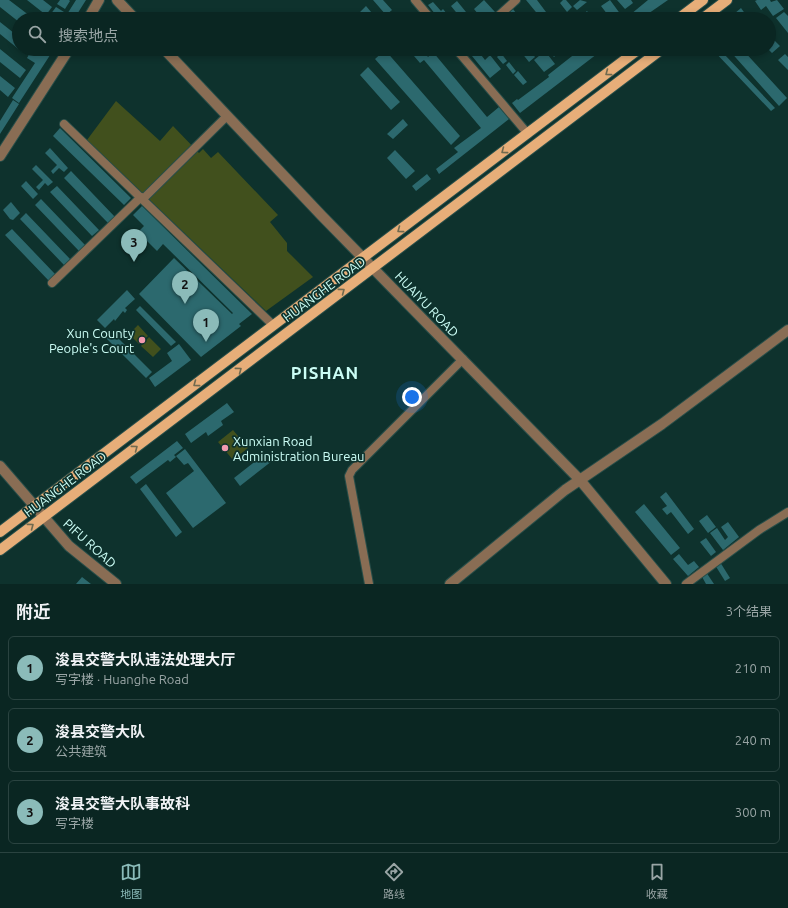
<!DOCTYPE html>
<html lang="zh">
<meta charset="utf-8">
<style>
body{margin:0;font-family:Ubuntu,"Noto Sans SC",sans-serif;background:#18322f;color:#f1f3f6}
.you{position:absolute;left:412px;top:397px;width:14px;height:14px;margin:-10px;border:3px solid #fff;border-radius:50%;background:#1a73e8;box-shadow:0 0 0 6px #1a73e833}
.badge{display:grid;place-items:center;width:26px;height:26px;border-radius:50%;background:#8bbbb9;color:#111;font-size:13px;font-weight:700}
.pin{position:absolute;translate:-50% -33px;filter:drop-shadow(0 1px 2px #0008)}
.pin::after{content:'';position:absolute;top:21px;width:14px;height:12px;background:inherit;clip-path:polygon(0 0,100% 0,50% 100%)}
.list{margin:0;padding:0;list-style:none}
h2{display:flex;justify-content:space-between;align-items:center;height:52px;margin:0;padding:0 16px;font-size:17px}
h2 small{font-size:13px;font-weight:400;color:#99a5a5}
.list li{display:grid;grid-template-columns:26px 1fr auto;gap:12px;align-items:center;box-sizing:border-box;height:64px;margin:0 8px 8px;padding:0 8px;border:1px solid #2a4340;border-radius:6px}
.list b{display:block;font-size:15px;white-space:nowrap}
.list p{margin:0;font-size:13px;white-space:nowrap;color:#99a5a5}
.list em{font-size:13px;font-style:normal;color:#99a5a5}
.icon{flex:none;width:22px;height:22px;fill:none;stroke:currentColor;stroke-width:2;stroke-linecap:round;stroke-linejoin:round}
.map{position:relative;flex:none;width:788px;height:584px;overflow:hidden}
.search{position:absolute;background:#0a2622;box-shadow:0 2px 6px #0003;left:12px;right:12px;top:12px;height:44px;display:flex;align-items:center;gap:10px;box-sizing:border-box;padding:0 14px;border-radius:22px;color:#99a5a5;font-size:15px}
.sheet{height:268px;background:#0a2622}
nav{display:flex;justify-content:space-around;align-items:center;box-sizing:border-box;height:56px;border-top:1px solid #2a4340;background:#0a2622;font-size:11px;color:#99a5a5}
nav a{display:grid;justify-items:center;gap:2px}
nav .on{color:#8bbbb9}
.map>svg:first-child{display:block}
.green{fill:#41501d}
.building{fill:#2c696e}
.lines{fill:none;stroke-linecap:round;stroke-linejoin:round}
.minor-casing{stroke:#284e49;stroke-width:10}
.tertiary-casing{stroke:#284e49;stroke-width:12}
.primary-casing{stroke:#284e49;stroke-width:12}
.minor{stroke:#896d54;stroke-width:8}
.tertiary{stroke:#896d54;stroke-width:10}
.primary{stroke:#e7ae79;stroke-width:10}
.oneway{stroke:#706a4f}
.poi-dot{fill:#f29aaf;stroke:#0e322d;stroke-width:1.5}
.labels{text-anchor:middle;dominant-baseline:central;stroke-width:3.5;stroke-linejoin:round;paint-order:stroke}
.street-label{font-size:13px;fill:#cbfdf5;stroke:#0e322d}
.poi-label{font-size:13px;fill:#cbfdf5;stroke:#0e322d;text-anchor:end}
.district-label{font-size:17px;font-weight:bold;letter-spacing:1px;fill:#cbfdf5;stroke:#0e322d}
</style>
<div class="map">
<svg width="788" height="584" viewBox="0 0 788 584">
<rect width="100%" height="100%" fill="#0e322d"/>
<path class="green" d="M 116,101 L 160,141 L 173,126 L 199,153 L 203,149 L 211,158 L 218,152 L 278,215 L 270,222 L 287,243 L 287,251 L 313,277 L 266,311 L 87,140 Z
M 138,325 L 148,336 L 139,344 L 129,334 Z
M 149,337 L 161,349 L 153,357 L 141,346 Z
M 233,430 L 248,448 L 233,460 L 218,442 Z"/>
<path class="building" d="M 0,0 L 9,0 L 34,19 L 19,19 L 19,22 L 0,7 Z
M 27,0 L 43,0 L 52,7 L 46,15 Z
M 60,0 L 69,0 L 70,1 L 65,9 L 57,4 Z
M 76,0 L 86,0 L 74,19 L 64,19 Z
M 373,0 L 383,0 L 392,10 L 386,15 Z
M 484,0 L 495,12 L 486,19 L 482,19 L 474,9 Z
M 526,0 L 537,0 L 546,12 L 540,17 Z
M 563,0 L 566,0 L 572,7 L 567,12 L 560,3 Z
M 580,0 L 587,2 L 577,10 L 573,6 Z
M 610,0 L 624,19 L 611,19 L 601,6 Z
M 617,0 L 631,0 L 633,3 L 625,9 Z
M 648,0 L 668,0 L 642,18 L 643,19 L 625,19 Z
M 757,0 L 770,0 L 771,2 L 777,0 L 784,9 L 773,16 L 766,6 L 761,10 L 755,1 Z
M 457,1 L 466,12 L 460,17 L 451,6 Z
M 433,2 L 441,11 L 443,9 L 451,19 L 439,19 L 428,5 Z
M 366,6 L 377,19 L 366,19 L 360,12 Z
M 56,7 L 64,12 L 60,19 L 50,15 Z
M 741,8 L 746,15 L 741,19 L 728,19 Z
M 513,9 L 519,17 L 517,19 L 510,12 Z
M 587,11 L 591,16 L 587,19 L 577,19 Z
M 784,12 L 788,16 L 788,33 L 776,18 Z
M 393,13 L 397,17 L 400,15 L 403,19 L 390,19 L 388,17 Z
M 0,22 L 19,37 L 19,49 L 25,49 L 22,52 L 0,34 Z
M 769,35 L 780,46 L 772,53 L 769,50 Z
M 0,49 L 26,70 L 20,78 L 0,62 Z
M 44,49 L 54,49 L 19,103 L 12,98 L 35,63 L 27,58 L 31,51 L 39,56 Z
M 408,49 L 422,49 L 428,57 L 433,52 L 487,117 L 499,107 L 509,119 L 439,174 L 436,169 L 458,152 L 454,148 L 481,128 L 424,60 L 420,63 Z
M 524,49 L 529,49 L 535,57 L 529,62 L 521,52 Z
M 547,49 L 558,49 L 560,51 L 554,57 Z
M 581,49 L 594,49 L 597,54 L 520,113 L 512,103 L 517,99 L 518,100 L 549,77 L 548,75 Z
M 712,49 L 724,49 L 728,53 L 725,55 L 775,108 L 771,111 Z
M 728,49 L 742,49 L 787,98 L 779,106 Z
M 385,50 L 460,136 L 451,145 L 375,59 Z
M 478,51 L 485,60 L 490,55 L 501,69 L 490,78 L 472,56 Z
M 545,51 L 555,64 L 544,72 L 534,60 Z
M 501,53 L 507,61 L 503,64 L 497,57 Z
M 785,54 L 788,57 L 788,70 L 778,60 Z
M 509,62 L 516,71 L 513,74 L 506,65 Z
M 368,67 L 400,102 L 391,110 L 360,75 Z
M 518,71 L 527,82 L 523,85 L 514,75 Z
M 0,76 L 15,88 L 8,97 L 0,90 Z
M 13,100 L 19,104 L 0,134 L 0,121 Z
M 403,119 L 408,125 L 393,139 L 387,134 Z
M 60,128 L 131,198 L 124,205 L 53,136 Z
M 50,148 L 68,168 L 64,172 L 59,168 L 53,174 L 51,171 L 57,165 L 45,153 Z
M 395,150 L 415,171 L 406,179 L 387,158 Z
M 36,165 L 53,182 L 48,186 L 45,183 L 39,190 L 36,187 L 43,180 L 32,169 Z
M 71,171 L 115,217 L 108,223 L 64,178 Z
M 427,174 L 431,179 L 416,191 L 412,186 Z
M 26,181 L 38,194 L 33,199 L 21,186 Z
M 57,186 L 99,230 L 92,236 L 50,192 Z
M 41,199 L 85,245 L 79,251 L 35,205 Z
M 11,202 L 20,213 L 13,220 L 10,219 L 3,210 Z
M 142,206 L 252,314 L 239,324 L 241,326 L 201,357 L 139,294 L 174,258 L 232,314 L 233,313 L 163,244 L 157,251 L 138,232 L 144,226 L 133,215 Z
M 26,213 L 70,259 L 64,265 L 20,219 Z
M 12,229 L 55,274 L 49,281 L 5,235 Z
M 127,290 L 135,299 L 125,308 L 127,310 L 125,313 L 123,311 L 115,321 L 114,319 L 105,328 L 97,320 Z
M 140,306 L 176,342 L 171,346 L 136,310 Z
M 111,331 L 152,372 L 146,378 L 105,337 Z
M 179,344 L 191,360 L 155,387 L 149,378 L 172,361 L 167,353 Z
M 227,403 L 234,412 L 221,421 L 223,425 L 208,436 L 206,432 L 191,443 L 185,434 Z
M 177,441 L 183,448 L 174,455 L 176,457 L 170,462 L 168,460 L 136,484 L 130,477 Z
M 185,449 L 226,503 L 193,528 L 166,493 L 194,471 L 188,463 L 184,465 L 176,456 Z
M 266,453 L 272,461 L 240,486 L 234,478 Z
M 146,484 L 182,532 L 176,537 L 140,489 Z
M 666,492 L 694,529 L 688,534 L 671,512 L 667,515 L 662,509 L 667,506 L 660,497 Z
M 644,504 L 680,548 L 671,555 L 635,512 Z
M 707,515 L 716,527 L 708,533 L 699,521 Z
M 728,522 L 739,537 L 723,550 L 710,533 L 717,528 L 725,540 L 728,537 L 721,527 Z
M 706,538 L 716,552 L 711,556 L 700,542 Z
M 679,554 L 688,565 L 694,561 L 699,567 L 688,576 L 673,559 Z
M 720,562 L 730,578 L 725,581 L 715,565 Z
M 706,572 L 714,584 L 706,584 L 701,575 Z
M 82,577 L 91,584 L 76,584 Z"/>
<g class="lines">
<defs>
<path id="minor" d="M 415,0 L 431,19
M 495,19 L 516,0
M 456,49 L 528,134
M 64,124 L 273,325
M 143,199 L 227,116
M 52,283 L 141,197
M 369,584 L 349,476 L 352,470 L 463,359
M 686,584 L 759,530 L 788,512"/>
<path id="tertiary" d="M 117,0 L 135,19
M 88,19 L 99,0
M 164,49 L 322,216 L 580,480 L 666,584
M 0,156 L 69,49
M 0,466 L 69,546 L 116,584
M 450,584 L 565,490 L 662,424 L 788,330"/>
<path id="primary" d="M 678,19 L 703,0
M 702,19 L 727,0
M 0,532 L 639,49
M 0,550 L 662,49"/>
</defs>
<use href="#minor" class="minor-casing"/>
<use href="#tertiary" class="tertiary-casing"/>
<use href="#primary" class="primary-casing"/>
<use href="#minor" class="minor"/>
<use href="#tertiary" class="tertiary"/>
<use href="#primary" class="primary"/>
</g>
<defs><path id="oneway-chevron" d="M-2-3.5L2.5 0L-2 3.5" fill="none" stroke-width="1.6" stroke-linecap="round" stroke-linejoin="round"/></defs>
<g class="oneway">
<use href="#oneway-chevron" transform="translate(608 73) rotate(143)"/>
<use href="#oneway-chevron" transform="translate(504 151) rotate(143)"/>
<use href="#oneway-chevron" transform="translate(400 230) rotate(143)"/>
<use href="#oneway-chevron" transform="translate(342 291) rotate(-37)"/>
<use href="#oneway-chevron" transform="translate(239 370) rotate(-37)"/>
<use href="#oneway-chevron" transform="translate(196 384) rotate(143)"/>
<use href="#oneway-chevron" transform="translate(135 448) rotate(-37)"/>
<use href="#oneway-chevron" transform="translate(31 526) rotate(-37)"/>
</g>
<g class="poi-dot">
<circle cx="142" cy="340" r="4"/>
<circle cx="225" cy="448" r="4"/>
</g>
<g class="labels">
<g class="street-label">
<text transform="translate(324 289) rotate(-37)">HUANGHE ROAD</text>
<text transform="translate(427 304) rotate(46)">HUAIYU ROAD</text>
<text transform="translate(65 484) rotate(-37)">HUANGHE ROAD</text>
<text transform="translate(90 543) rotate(42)">PIFU ROAD</text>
</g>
<g class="poi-label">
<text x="134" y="333">Xun County<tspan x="134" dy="15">People's Court</tspan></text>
<text x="233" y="441" text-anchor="start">Xunxian Road<tspan x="233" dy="15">Administration Bureau</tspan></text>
</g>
<g class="district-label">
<text x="325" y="372">PISHAN</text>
</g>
</g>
</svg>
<div class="you"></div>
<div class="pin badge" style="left:206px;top:342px">1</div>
<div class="pin badge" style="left:185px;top:304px">2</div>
<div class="pin badge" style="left:134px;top:262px">3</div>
<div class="search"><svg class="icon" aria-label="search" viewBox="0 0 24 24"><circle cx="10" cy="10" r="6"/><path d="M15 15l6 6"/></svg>搜索地点</div>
</div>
<section class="sheet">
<h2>附近<small>3个结果</small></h2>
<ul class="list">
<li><span class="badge">1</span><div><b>浚县交警大队违法处理大厅</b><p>写字楼 · Huanghe Road</p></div><em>210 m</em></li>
<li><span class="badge">2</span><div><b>浚县交警大队</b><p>公共建筑</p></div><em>240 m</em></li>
<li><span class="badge">3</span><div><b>浚县交警大队事故科</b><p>写字楼</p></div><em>300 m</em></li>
</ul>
</section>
<nav>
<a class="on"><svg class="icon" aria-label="map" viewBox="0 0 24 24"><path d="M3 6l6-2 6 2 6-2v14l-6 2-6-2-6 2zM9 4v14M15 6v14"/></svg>地图</a>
<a><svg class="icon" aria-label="directions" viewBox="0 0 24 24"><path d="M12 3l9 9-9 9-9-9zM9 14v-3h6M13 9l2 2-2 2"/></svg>路线</a>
<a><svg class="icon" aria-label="saved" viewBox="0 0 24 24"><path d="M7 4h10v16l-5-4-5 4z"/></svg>收藏</a>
</nav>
